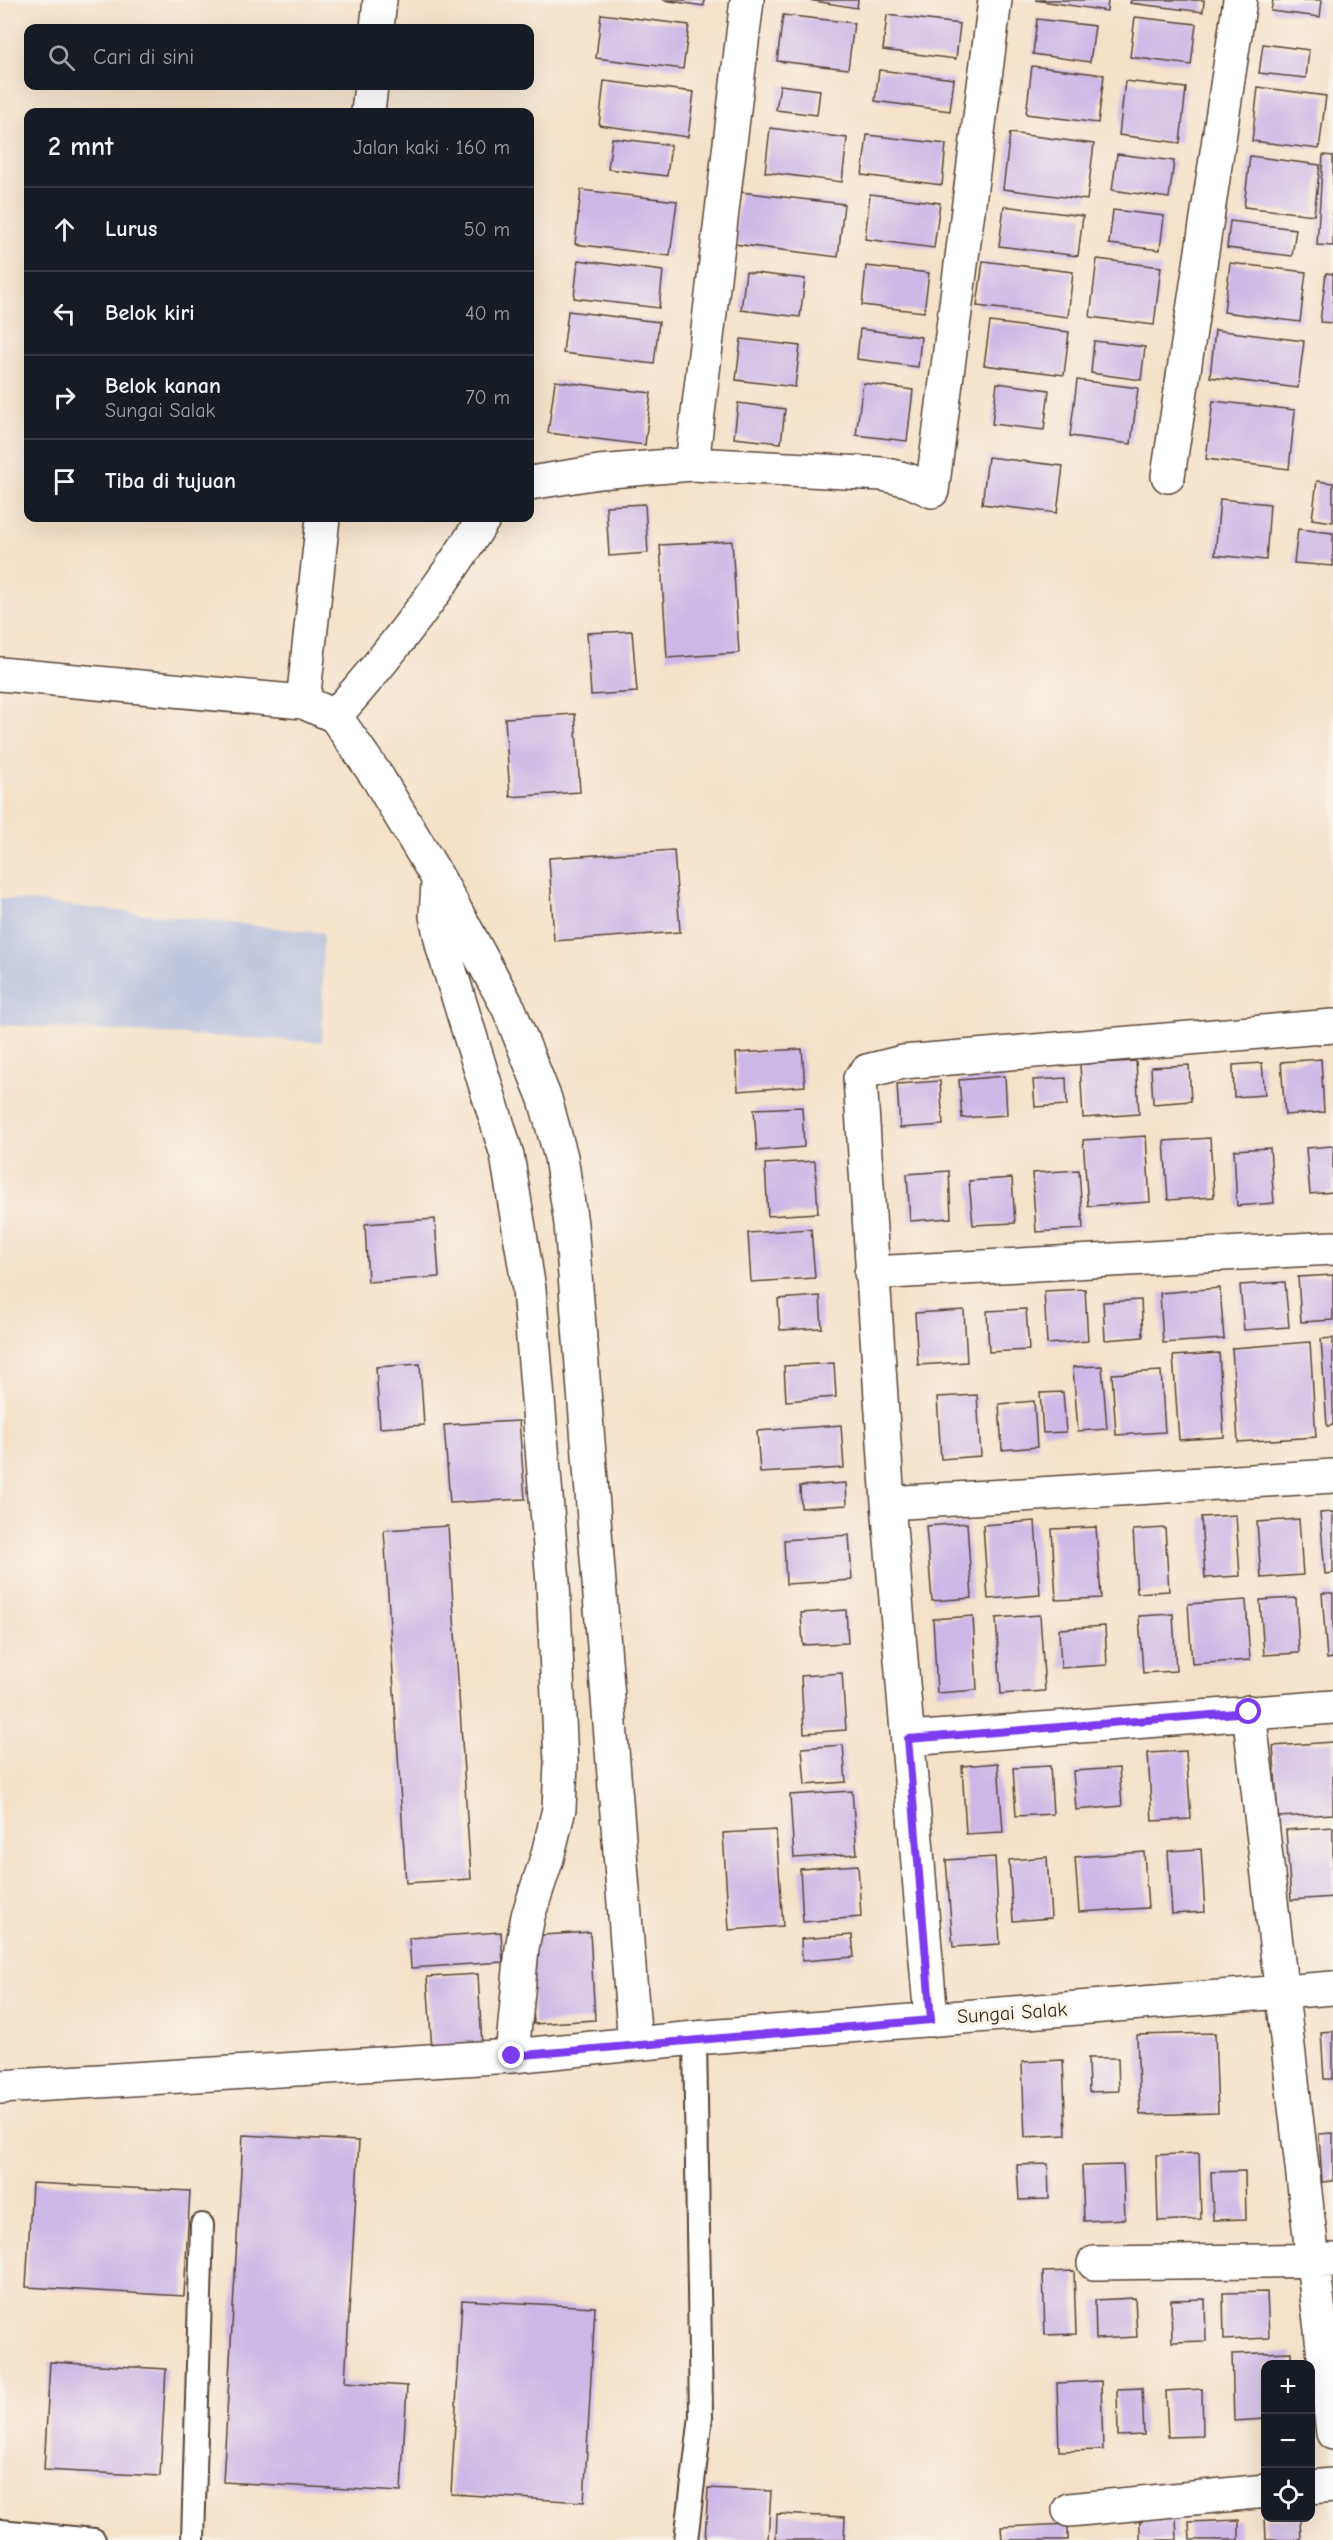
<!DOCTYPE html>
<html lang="id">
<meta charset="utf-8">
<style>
body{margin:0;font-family:"Comic Neue",sans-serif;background:#20242c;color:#f1f3f6}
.controls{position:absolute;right:18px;bottom:18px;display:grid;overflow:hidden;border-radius:12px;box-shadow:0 6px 24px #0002}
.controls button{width:54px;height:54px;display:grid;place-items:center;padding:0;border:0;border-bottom:2px solid #363941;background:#171b24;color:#f1f3f6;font:30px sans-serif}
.stop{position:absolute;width:18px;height:18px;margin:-14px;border:4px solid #7c3aed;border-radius:50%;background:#fff}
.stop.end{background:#7c3aed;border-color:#fff;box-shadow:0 2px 6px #0008}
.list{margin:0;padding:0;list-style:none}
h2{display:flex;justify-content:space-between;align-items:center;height:78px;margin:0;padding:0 24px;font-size:26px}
h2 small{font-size:20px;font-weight:400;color:#9ea1a6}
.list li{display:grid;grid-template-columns:39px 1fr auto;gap:18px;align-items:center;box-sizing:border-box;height:84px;padding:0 24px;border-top:2px solid #363941}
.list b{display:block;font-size:22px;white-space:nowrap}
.list p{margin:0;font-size:20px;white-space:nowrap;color:#9ea1a6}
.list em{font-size:20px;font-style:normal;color:#9ea1a6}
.icon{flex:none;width:33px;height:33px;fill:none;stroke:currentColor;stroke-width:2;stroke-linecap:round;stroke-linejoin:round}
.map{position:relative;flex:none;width:1333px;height:2540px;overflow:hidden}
.search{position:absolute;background:#171b24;box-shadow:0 6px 24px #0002;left:24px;top:24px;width:510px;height:66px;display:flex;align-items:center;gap:15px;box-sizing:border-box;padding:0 21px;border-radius:12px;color:#9ea1a6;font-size:22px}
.panel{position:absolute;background:#171b24;box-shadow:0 6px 24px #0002;left:24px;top:108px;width:510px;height:414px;border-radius:12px}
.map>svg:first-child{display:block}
.industrial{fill:#bcc3de}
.building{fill:#ccb8e7}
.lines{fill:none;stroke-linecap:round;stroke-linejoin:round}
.lane-casing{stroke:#574538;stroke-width:26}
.street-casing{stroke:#574538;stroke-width:36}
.lane{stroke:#fff;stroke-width:22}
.street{stroke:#fff;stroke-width:33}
.route{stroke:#7c3aed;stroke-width:8}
.labels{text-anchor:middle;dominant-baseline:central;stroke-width:6;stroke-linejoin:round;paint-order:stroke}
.street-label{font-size:20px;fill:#3b2a1e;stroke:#f7f3e8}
</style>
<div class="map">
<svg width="1333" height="2540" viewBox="0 0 1333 2540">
<rect width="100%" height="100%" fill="#f7f3e8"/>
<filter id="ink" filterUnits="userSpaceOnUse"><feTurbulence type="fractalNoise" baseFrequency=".0167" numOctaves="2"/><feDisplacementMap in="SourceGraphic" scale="12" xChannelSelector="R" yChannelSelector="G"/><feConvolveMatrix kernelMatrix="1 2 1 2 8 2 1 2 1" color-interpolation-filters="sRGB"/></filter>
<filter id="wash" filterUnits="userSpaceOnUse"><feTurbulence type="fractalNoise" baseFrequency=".008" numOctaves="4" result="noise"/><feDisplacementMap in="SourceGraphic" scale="24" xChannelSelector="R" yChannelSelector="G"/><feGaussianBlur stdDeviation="1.35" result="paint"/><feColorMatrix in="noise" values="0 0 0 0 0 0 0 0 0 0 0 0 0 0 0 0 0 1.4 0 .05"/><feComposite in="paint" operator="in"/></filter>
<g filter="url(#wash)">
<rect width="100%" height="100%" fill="#f5e1c8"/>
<path class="industrial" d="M 0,898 L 323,933 L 322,1042 L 0,1025 Z"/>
<g id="blocks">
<path class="building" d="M 663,0 L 704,0 L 704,6 Z
M 808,0 L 858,0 L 857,8 Z
M 1035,0 L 1108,0 L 1107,11 Z
M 1131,0 L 1204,0 L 1203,12 L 1130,3 Z
M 1273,0 L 1322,0 L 1320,17 L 1271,11 Z
M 601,14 L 689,25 L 683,69 L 596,58 Z
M 783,15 L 854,23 L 848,69 L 777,61 Z
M 887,15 L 960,24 L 956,59 L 883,50 Z
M 1135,17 L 1196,24 L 1191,65 L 1130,57 Z
M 1037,19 L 1095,26 L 1090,62 L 1033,54 Z
M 1263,44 L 1309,50 L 1306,78 L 1259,73 Z
M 1032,66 L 1104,75 L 1098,123 L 1026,114 Z
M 879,70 L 954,79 L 950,111 L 875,101 Z
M 604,81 L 694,92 L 688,137 L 599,125 Z
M 1125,81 L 1186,88 L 1180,143 L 1119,135 Z
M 780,85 L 820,90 L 817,115 L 776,110 Z
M 1258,87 L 1326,96 L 1319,149 L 1252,141 Z
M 770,128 L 847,138 L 842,182 L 765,172 Z
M 1010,133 L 1094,144 L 1087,200 L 1003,189 Z
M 867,135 L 946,144 L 942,185 L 862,175 Z
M 612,138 L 671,145 L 667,176 L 608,169 Z
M 1117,154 L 1174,161 L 1169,198 L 1112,190 Z
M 1323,155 L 1333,156 L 1333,246 L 1317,245 Z
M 1250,156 L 1320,165 L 1314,215 L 1244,207 Z
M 581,190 L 677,201 L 670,256 L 575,244 Z
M 740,192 L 844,204 L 838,257 L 734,244 Z
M 870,194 L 940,203 L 934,248 L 865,239 Z
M 1004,206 L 1083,216 L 1078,256 L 999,246 Z
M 1113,210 L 1164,216 L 1160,250 L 1109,244 Z
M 1230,221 L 1296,229 L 1292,256 L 1227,248 Z
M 1097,259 L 1161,267 L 1154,325 L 1090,317 Z
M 578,260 L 663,271 L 659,308 L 574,298 Z
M 983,261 L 1073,272 L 1068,317 L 977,306 Z
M 1230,263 L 1306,272 L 1300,322 L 1224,312 Z
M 866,266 L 929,273 L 924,312 L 862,305 Z
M 746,272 L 805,279 L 800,317 L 741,310 Z
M 1326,273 L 1333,274 L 1333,323 L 1320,322 Z
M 568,311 L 659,322 L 654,364 L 563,353 Z
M 990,322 L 1069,332 L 1064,375 L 984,365 Z
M 860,329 L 921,337 L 918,367 L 857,359 Z
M 1215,330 L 1304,341 L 1298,388 L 1210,377 Z
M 741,339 L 800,346 L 795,387 L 736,380 Z
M 1094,341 L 1145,347 L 1141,380 L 1091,373 Z
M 1077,380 L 1138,388 L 1131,444 L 1070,436 Z
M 555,381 L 651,393 L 645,445 L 548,433 Z
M 863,383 L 913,390 L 907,441 L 856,435 Z
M 997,383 L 1049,390 L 1044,430 L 992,424 Z
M 1213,401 L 1295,410 L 1289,469 L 1206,459 Z
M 738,403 L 785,409 L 781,443 L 734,438 Z
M 988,457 L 1063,466 L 1057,513 L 982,504 Z
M 1317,481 L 1333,483 L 1333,522 L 1312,519 Z
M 1220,499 L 1270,504 L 1266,560 L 1215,555 Z
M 645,504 L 648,553 L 609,556 L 606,506 Z
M 1298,529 L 1333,533 L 1333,566 L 1294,563 Z
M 732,541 L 739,653 L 667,658 L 660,545 Z
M 632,631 L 637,692 L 591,695 L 587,633 Z
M 575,714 L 580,792 L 510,797 L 505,718 Z
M 674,850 L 680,932 L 554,941 L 549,858 Z
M 802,1049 L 805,1086 L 738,1091 L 736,1053 Z
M 1321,1059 L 1324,1112 L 1285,1115 L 1281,1062 Z
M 1136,1061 L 1139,1114 L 1083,1118 L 1080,1064 Z
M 1262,1063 L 1265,1095 L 1234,1097 L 1233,1065 Z
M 1189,1065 L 1191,1101 L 1153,1104 L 1151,1067 Z
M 1005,1076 L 1007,1115 L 962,1118 L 959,1080 Z
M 1066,1078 L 1067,1105 L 1035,1107 L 1033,1080 Z
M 940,1081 L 943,1125 L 900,1128 L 897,1084 Z
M 802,1107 L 804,1147 L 757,1151 L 754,1109 Z
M 1146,1136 L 1150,1202 L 1088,1206 L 1083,1140 Z
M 1210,1138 L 1214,1197 L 1168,1200 L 1164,1141 Z
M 1333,1146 L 1333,1192 L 1310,1194 L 1306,1148 Z
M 1270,1148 L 1274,1203 L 1237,1206 L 1234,1150 Z
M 815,1161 L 818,1213 L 768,1216 L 765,1164 Z
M 1079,1170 L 1083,1229 L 1036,1232 L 1032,1173 Z
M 949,1171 L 951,1218 L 910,1221 L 907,1174 Z
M 1012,1178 L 1015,1223 L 973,1225 L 969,1181 Z
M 435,1219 L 439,1277 L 368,1282 L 365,1224 Z
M 811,1229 L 815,1278 L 751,1282 L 748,1233 Z
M 1333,1275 L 1333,1320 L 1301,1322 L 1298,1277 Z
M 1285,1282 L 1289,1327 L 1244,1330 L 1240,1285 Z
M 1220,1288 L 1224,1339 L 1163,1343 L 1160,1293 Z
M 1085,1289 L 1088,1341 L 1047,1344 L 1044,1291 Z
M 820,1296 L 822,1328 L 780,1330 L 778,1299 Z
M 1141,1300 L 1143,1337 L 1105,1340 L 1103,1302 Z
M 1026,1309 L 1029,1350 L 989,1352 L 987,1311 Z
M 964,1310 L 967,1362 L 918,1365 L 915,1313 Z
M 1333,1338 L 1333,1425 L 1327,1426 L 1321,1339 Z
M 1310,1342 L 1316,1437 L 1238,1442 L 1232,1348 Z
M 1219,1353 L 1224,1437 L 1179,1440 L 1173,1356 Z
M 834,1363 L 836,1397 L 786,1401 L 784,1366 Z
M 420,1364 L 424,1425 L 380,1428 L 376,1367 Z
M 1102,1366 L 1107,1429 L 1078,1431 L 1073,1367 Z
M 1161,1371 L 1165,1432 L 1116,1435 L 1112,1374 Z
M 1063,1392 L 1066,1432 L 1043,1433 L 1040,1393 Z
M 977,1395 L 981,1456 L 941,1459 L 937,1397 Z
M 1034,1401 L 1037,1447 L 1002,1450 L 999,1404 Z
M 519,1421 L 525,1499 L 450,1503 L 444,1425 Z
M 841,1425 L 844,1468 L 760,1473 L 757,1431 Z
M 846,1483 L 847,1505 L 801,1508 L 800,1486 Z
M 1333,1512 L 1333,1573 L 1325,1574 L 1320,1513 Z
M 1236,1515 L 1240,1576 L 1205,1578 L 1201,1517 Z
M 1299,1519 L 1303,1575 L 1261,1578 L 1257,1522 Z
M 1035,1521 L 1040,1595 L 988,1599 L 983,1525 Z
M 967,1523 L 972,1598 L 932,1601 L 926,1526 Z
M 448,1526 L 471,1879 L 406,1883 L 384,1530 Z
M 1096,1527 L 1101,1598 L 1056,1600 L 1052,1529 Z
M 1165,1528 L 1169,1591 L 1137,1593 L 1133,1530 Z
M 849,1535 L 852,1580 L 786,1584 L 784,1540 Z
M 1322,1593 L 1333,1593 L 1333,1658 L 1327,1659 Z
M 1296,1598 L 1299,1653 L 1264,1655 L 1260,1600 Z
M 1246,1600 L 1250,1660 L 1192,1664 L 1188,1604 Z
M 846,1610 L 848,1643 L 803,1645 L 801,1613 Z
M 1173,1614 L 1176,1671 L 1143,1673 L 1139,1616 Z
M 1040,1615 L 1045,1691 L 1001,1694 L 996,1618 Z
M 973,1616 L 977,1690 L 937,1693 L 933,1619 Z
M 1105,1626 L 1107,1665 L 1061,1668 L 1059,1629 Z
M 842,1673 L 846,1730 L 804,1733 L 801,1676 Z
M 1333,1742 L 1333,1814 L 1278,1817 L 1273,1746 Z
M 843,1745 L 846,1782 L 805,1785 L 802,1748 Z
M 1186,1751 L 1191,1819 L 1152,1821 L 1148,1753 Z
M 998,1763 L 1003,1832 L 966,1834 L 962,1766 Z
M 1050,1766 L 1053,1814 L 1016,1816 L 1013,1768 Z
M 1119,1768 L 1122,1806 L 1076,1810 L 1073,1771 Z
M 852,1791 L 857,1854 L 794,1858 L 790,1795 Z
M 1333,1827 L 1333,1897 L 1291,1900 L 1286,1830 Z
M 776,1830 L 783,1926 L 729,1930 L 723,1833 Z
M 1201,1849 L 1205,1912 L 1172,1914 L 1168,1851 Z
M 1144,1852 L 1148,1908 L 1079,1912 L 1075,1857 Z
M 995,1857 L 1000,1944 L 953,1947 L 946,1860 Z
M 1047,1857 L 1051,1918 L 1013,1921 L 1009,1860 Z
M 858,1865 L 861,1917 L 803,1922 L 800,1869 Z
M 501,1932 L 503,1962 L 411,1968 L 409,1938 Z
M 590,1932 L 595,2020 L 534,2024 L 528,1936 Z
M 852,1935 L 854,1957 L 802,1961 L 801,1939 Z
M 478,1974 L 482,2047 L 432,2050 L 427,1977 Z
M 1333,2031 L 1333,2079 L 1324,2079 L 1321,2032 Z
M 1215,2033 L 1218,2113 L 1140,2115 L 1137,2035 Z
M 1088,2058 L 1118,2058 L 1119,2091 L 1089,2092 Z
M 1063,2060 L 1066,2135 L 1025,2137 L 1022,2062 Z
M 1333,2133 L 1333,2181 L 1322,2182 L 1319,2134 Z
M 243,2135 L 359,2141 L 345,2382 L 407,2386 L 401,2492 L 223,2482 Z
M 1199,2153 L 1201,2219 L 1158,2221 L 1156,2155 Z
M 1048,2164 L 1049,2199 L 1019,2200 L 1017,2165 Z
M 1123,2165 L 1125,2219 L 1084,2221 L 1082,2166 Z
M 1245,2171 L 1246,2219 L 1213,2220 L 1211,2172 Z
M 32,2183 L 190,2191 L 184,2296 L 26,2287 Z
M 1074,2271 L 1076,2334 L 1045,2335 L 1043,2272 Z
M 1267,2292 L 1269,2338 L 1224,2340 L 1223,2293 Z
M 1135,2298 L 1137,2337 L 1096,2339 L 1095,2300 Z
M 1205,2299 L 1206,2341 L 1172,2342 L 1171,2300 Z
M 462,2300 L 595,2307 L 584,2502 L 451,2494 Z
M 1291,2352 L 1291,2364 L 1266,2364 L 1266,2419 L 1234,2421 L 1232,2354 Z
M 50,2362 L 166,2369 L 160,2476 L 44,2470 Z
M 1101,2381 L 1103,2450 L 1059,2451 L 1057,2383 Z
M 1142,2388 L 1144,2435 L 1118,2436 L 1117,2389 Z
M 1202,2389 L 1203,2436 L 1168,2437 L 1166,2391 Z
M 708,2488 L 771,2491 L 768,2540 L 705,2540 Z
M 777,2514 L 845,2517 L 844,2540 L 776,2540 Z
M 1176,2516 L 1177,2540 L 1140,2540 L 1140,2517 Z
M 1265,2518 L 1300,2518 L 1301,2540 L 1266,2540 Z
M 1239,2520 L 1239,2540 L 1190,2540 L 1189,2522 Z
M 1068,2524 L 1068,2540 L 1002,2540 L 1001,2527 Z"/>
</g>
</g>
<g filter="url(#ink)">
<use href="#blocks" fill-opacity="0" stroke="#574538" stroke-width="1.5"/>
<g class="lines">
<defs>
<path id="lane" d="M 0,2531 L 94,2540
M 193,2540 L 202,2225
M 686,2540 L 701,2416 L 695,2038"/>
<path id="street" d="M 377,28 L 380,0
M 368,112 L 371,86
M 692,464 L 747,0
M 1168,476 L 1240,0
M 530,483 L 599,472 L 692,464 L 883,474 L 908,480 L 932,491 L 995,0
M 0,674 L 303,702 L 335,716 L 378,778 L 439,880 L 509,1009 L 545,1099 L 561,1157 L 571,1224 L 635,2044
M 303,702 L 323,518
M 335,716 C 391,653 440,589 484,518
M 438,883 L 436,916 L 443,948 L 507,1155 L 529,1289 L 553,1583 L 561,1763 L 559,1809 L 547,1858 L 528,1916 L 522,1948 L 512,2056
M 871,1273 L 1333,1248
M 888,1503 L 1333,1476
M 1249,1712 L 1333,2433
M 908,1739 L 1333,1707
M 931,2020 L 888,1503 L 860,1079 L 867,1071 L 903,1062 L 1333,1026
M 0,2087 L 512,2056 L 695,2038 L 1333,1988
M 1094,2263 L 1333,2260
M 1310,2487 L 1333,2485
M 1069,2510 L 1266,2491"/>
</defs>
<use href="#lane" class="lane-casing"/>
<use href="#street" class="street-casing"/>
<use href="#lane" class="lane"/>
<use href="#street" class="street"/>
</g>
</g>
<g class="lines" filter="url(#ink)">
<path class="route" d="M 512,2056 L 931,2020 L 908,1739 L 1249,1712"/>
</g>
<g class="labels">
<g class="street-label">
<text transform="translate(1012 2013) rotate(-4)">Sungai Salak</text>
</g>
</g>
</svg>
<div class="controls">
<button>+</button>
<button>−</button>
<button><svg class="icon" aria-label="locate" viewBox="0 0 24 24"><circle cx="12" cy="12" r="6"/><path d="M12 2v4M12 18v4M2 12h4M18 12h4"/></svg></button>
</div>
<div class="stop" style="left:1249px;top:1712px"></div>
<div class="stop end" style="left:512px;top:2056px"></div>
<div class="search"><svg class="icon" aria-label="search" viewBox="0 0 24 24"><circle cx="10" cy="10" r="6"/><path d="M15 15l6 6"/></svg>Cari di sini</div>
<section class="panel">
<h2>2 mnt<small>Jalan kaki · 160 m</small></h2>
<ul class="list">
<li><svg class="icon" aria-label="ahead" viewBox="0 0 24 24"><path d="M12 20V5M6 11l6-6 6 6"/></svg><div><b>Lurus</b></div><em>50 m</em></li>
<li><svg class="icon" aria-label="left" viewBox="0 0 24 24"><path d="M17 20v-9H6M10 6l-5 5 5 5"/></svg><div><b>Belok kiri</b></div><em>40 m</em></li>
<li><svg class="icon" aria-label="right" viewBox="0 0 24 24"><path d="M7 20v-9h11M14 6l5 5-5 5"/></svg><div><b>Belok kanan</b><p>Sungai Salak</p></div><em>70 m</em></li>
<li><svg class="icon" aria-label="arrive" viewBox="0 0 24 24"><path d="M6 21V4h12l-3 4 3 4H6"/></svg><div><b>Tiba di tujuan</b></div></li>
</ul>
</section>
</div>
